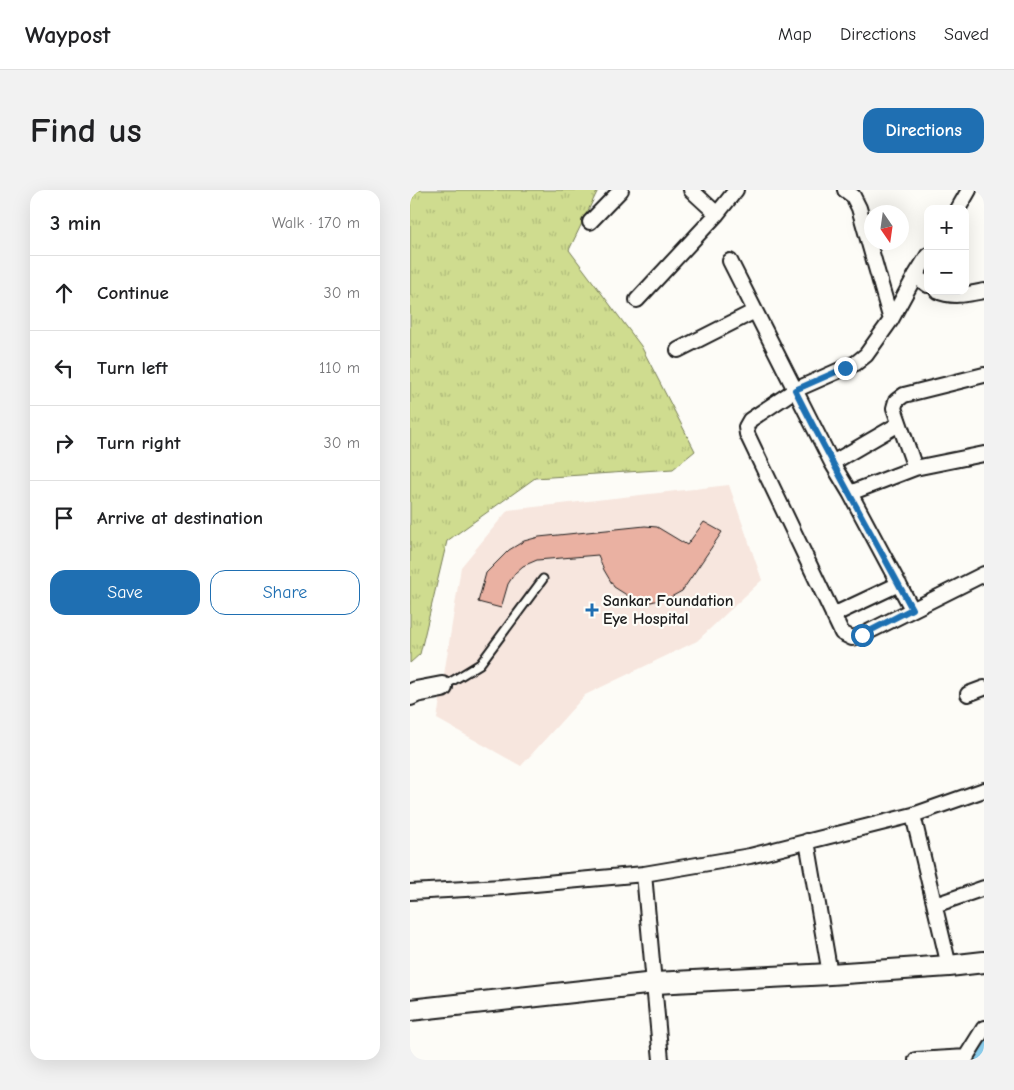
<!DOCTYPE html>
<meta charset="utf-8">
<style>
body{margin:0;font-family:"Comic Neue",sans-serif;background:#f2f2f2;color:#202124}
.controls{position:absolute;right:15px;top:15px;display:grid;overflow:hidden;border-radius:10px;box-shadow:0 5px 20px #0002}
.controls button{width:45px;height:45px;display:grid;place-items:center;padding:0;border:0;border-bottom:1px solid #e0e0e0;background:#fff;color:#202124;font:25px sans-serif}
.compass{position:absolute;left:454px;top:15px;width:45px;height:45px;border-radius:50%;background:#fff;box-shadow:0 5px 20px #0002;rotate:167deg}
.stop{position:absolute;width:15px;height:15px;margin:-11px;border:4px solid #1f6fb2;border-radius:50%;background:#fff}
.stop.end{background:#1f6fb2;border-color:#fff;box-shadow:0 1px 5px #0008}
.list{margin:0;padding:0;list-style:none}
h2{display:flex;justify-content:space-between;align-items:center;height:65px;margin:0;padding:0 20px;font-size:21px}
h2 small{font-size:16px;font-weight:400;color:#757577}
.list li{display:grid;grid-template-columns:32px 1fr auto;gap:15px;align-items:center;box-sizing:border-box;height:75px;padding:0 20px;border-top:1px solid #e0e0e0}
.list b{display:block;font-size:19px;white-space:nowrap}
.list em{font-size:16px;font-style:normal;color:#757577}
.actions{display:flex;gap:10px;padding:15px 20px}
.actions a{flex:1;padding:11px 0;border:1px solid #1f6fb2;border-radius:15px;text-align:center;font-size:18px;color:#1f6fb2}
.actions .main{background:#1f6fb2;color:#fff}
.icon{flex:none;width:28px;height:28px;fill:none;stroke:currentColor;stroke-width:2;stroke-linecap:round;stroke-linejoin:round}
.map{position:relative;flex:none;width:574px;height:870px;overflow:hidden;border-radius:15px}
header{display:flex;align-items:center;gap:30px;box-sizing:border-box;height:70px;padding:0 25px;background:#fff;border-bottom:1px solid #e0e0e0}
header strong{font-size:24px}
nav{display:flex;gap:28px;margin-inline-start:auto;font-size:18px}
.intro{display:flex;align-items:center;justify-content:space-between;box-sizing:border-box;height:120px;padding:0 30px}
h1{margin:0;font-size:35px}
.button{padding:12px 22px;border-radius:15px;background:#1f6fb2;color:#fff;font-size:18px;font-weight:700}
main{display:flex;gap:30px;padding:0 30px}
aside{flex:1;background:#fff;border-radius:15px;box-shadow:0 5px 20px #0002}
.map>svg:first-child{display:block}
.built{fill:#f7e6de}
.grass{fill:url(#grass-tufts);stroke:#767c56}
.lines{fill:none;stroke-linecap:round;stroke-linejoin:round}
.river{stroke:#89cbea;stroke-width:26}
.building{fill:#eab1a2;stroke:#1c1c1c}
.lane-casing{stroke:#1c1c1c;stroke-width:11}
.street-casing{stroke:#1c1c1c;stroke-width:18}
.secondary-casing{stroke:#1c1c1c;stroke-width:24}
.lane{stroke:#fdfcf7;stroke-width:7}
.street{stroke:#fdfcf7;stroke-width:14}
.secondary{stroke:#fdfcf7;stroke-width:20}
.route{stroke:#1f6fb2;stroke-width:6}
.poi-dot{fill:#1f6fb2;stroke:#fdfcf7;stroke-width:2}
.labels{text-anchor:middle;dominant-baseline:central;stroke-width:4.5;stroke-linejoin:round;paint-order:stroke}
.poi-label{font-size:16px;font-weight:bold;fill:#1c1c1c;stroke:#fdfcf7;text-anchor:start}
</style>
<header>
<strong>Waypost</strong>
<nav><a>Map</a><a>Directions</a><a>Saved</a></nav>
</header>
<div class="intro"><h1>Find us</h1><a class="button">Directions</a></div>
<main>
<aside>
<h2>3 min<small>Walk · 170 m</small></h2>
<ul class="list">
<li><svg class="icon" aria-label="ahead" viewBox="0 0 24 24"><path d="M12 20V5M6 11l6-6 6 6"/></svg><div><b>Continue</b></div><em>30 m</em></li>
<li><svg class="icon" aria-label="left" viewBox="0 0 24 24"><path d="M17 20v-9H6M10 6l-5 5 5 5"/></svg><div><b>Turn left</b></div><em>110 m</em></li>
<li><svg class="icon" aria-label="right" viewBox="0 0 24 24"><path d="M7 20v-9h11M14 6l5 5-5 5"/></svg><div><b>Turn right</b></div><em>30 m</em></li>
<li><svg class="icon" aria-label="arrive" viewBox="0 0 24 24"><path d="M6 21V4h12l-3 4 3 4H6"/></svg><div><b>Arrive at destination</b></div></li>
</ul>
<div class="actions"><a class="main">Save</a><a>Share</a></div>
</aside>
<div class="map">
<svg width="574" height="870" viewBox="0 0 574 870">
<defs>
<pattern id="grass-tufts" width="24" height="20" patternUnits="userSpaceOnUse" patternTransform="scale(1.25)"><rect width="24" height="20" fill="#cfdc8f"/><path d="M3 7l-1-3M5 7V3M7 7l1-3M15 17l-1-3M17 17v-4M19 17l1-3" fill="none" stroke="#b1bc7b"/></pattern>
</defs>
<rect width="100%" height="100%" fill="#fdfcf7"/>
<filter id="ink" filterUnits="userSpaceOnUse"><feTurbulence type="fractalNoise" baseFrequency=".02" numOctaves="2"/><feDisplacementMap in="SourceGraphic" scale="10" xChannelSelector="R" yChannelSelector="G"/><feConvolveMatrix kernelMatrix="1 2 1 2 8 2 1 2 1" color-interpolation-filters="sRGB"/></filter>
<g filter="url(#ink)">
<path class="built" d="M 319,295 L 352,390 L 287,451 L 175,505 L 111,576 L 27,529 L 51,377 L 98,320 Z"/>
<path class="grass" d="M 0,0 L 188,0 L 159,60 L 231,156 L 285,261 L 263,279 L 125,288 L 37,351 L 10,464 L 0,473 Z"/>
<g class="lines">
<path class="river" d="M 563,870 L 574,856"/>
</g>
<path class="building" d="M 294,332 L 312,342 L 272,401 L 261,407 L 241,412 L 223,409 L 204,397 L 194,380 L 188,365 L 127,370 L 113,376 L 105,383 L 98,394 L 91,418 L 68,412 L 76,383 L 99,360 L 114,351 L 129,347 L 235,336 L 247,337 L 277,355 Z"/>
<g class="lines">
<defs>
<path id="lane" d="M 34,496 L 70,474 L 133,389"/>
<path id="street" d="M 281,0 L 307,24
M 435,0 L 443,6 L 449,18 L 481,130
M 548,19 L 559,0
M 180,32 L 211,0
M 320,71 L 422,273 L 440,303 L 502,419
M 505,86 L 518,65
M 518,95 L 505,86 L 481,130 L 456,165 L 446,173 L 385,200 L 340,230 L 336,237 L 337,244 L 432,443 L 442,448 L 452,445 L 574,384
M 527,101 C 542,108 558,104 574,101
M 227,110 L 307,24 L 326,0
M 268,160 L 345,121
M 574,185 L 494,205 L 486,211 L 484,218 L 505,278 L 574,264
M 422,273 L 489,234
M 440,303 L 505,278
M 423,425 L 489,394
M 558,504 L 574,498
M 503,625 L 539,776
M 397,651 L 420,784
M 234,684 L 251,870
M 0,702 L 92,697 L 234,684 L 340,666 L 503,625 L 574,600
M 525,715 L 574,698
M 506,870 L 557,867
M 554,870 L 574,838"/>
<path id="secondary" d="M 0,505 L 6,502 L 32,497
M 0,820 L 245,793 L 420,784 L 539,776 L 574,772"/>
</defs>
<use href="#lane" class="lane-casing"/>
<use href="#street" class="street-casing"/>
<use href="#secondary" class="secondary-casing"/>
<use href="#lane" class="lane"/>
<use href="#street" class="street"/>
<use href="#secondary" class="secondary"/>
</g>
</g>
<g class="lines" filter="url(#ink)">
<path class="route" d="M 435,178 L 385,200 C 422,274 463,346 502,419 L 452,445"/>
</g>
<path class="poi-dot" d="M179.5 412.5h5v5h5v5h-5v5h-5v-5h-5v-5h5z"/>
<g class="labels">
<g class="poi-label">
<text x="193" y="411">Sankar Foundation<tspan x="193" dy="18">Eye Hospital</tspan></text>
</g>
</g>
</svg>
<div class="controls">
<button>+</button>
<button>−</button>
</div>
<svg class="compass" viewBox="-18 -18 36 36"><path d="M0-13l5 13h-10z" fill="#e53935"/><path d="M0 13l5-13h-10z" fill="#757577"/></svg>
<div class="stop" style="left:452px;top:445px"></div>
<div class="stop end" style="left:435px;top:178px"></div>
</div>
</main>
